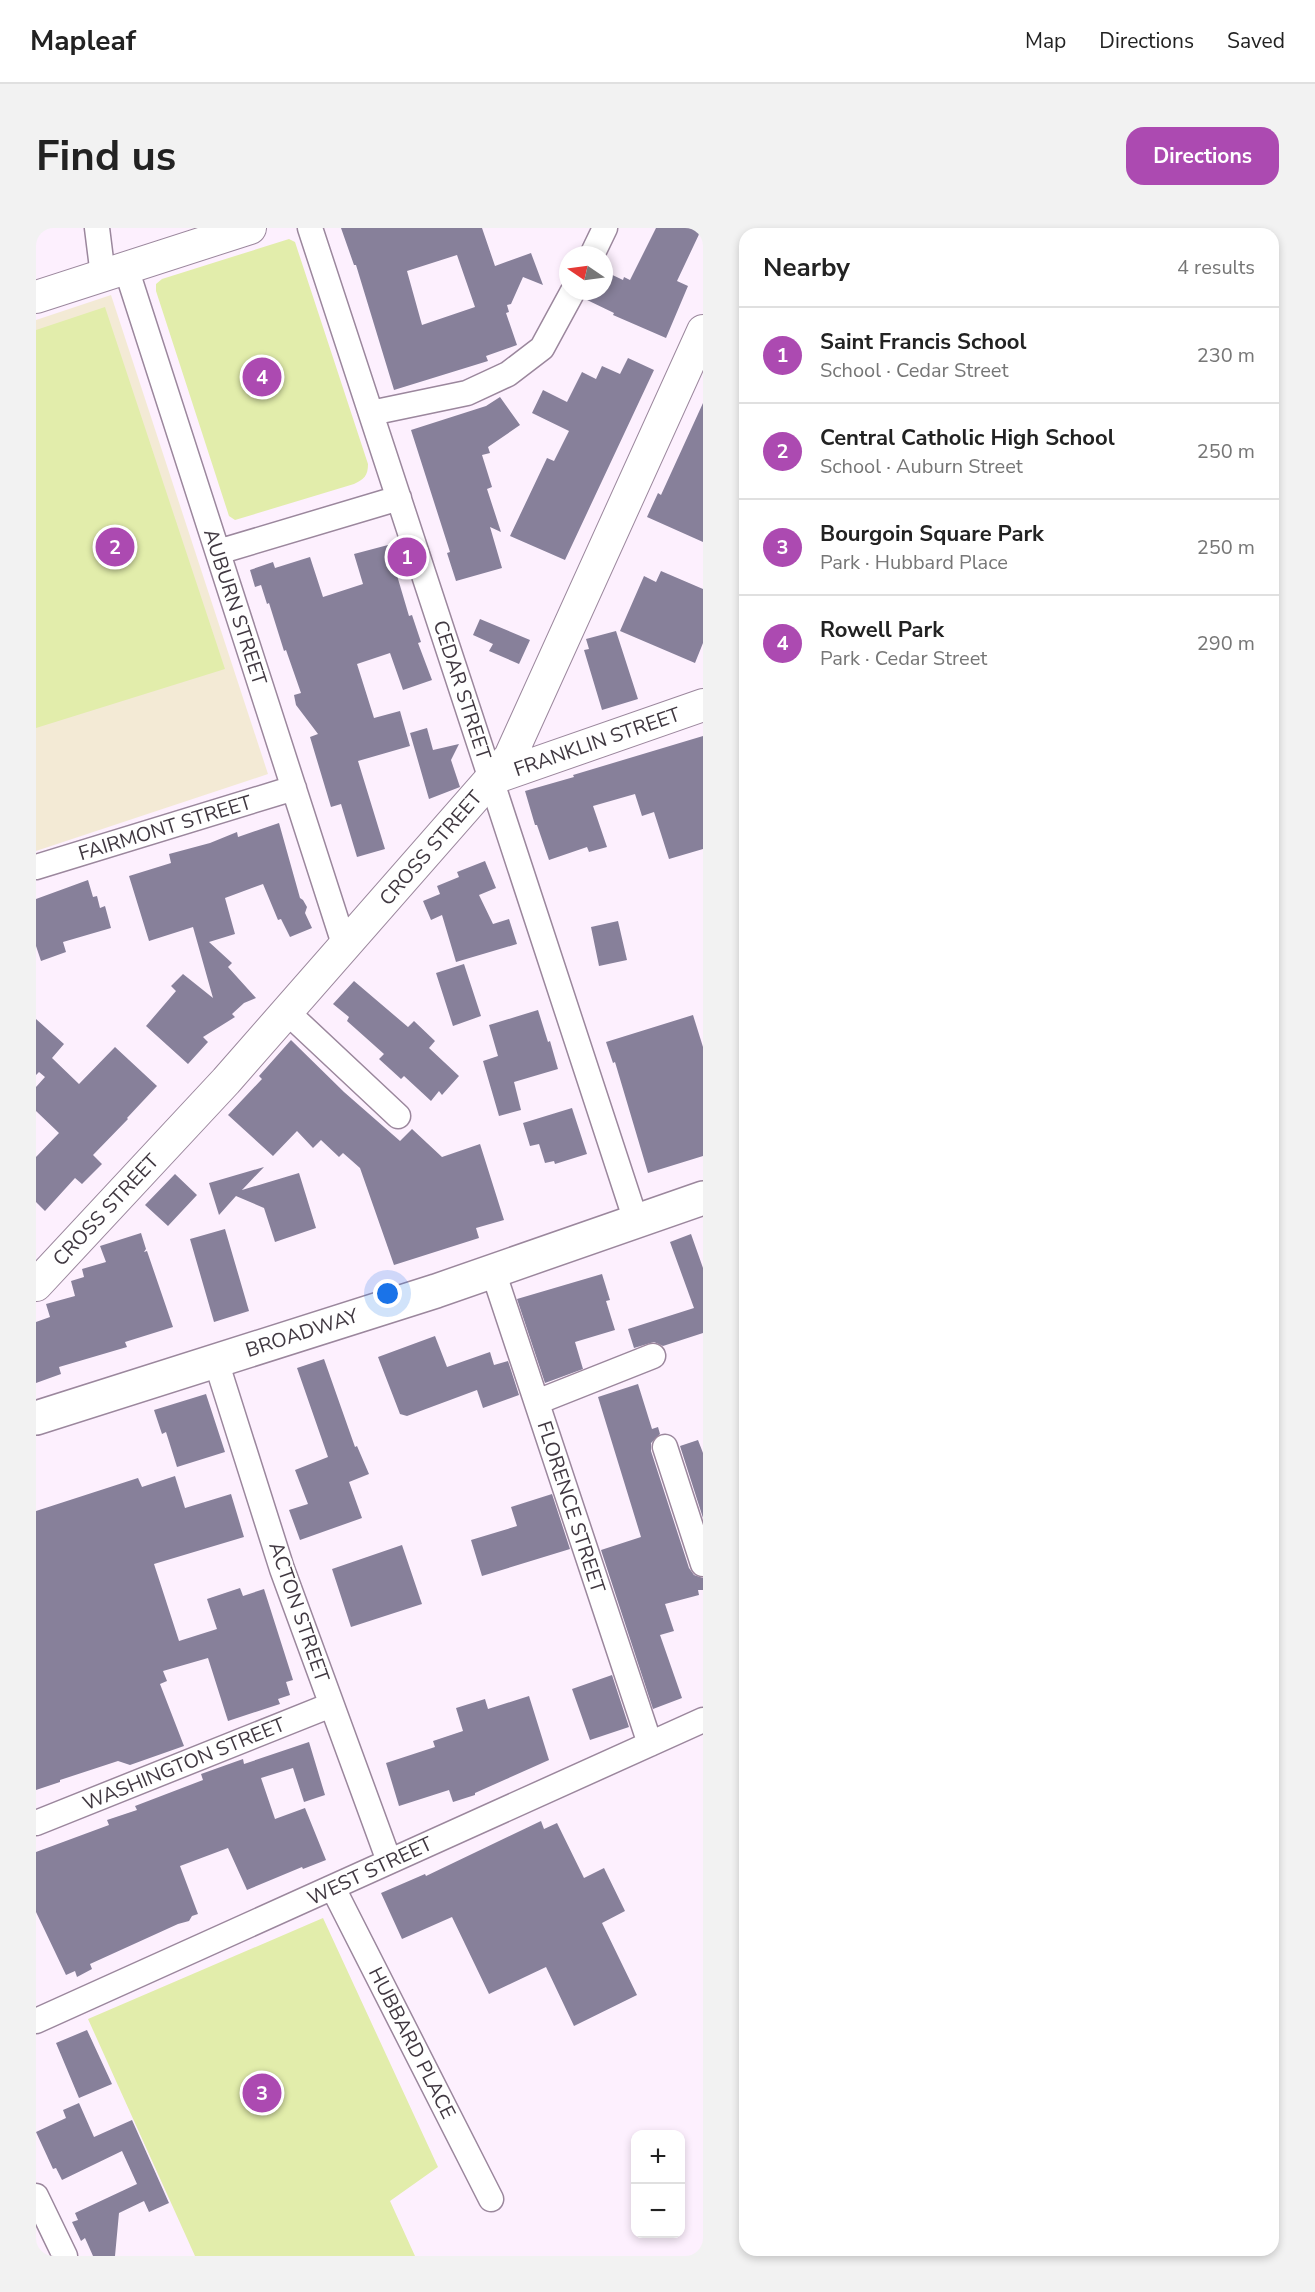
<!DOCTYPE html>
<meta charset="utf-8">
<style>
body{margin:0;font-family:"Nunito Sans",sans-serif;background:#f2f2f2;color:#222}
.controls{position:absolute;right:18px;bottom:18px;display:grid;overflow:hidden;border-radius:12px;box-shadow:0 3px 9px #0003}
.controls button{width:54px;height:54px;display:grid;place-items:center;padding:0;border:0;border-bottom:2px solid #e0e0e0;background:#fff;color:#222;font:30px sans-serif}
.compass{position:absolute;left:523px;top:18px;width:54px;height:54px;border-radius:50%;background:#fff;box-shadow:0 3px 9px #0003;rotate:283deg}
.you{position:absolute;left:352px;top:1066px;width:21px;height:21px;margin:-15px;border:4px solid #fff;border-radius:50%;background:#1a73e8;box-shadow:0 0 0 9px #1a73e833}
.badge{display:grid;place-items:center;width:39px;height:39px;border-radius:50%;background:#ac4ab1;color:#fff;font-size:20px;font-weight:700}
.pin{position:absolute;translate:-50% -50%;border:3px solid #fff;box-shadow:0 2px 6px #0006}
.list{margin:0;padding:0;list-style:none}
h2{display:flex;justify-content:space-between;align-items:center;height:78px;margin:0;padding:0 24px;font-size:26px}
h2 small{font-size:20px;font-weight:400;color:#767676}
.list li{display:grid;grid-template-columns:39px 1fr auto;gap:18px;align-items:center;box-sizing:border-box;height:96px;padding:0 24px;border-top:2px solid #e0e0e0}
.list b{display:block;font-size:22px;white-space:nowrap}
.list p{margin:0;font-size:20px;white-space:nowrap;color:#767676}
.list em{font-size:20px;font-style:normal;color:#767676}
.map{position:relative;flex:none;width:667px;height:2028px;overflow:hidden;border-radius:18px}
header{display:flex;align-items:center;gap:36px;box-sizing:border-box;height:84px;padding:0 30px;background:#fff;border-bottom:2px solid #e0e0e0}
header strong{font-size:28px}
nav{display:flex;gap:33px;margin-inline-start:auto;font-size:21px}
.intro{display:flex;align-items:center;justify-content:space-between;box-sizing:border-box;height:144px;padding:0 36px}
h1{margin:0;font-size:42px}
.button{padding:15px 27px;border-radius:18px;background:#ac4ab1;color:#fff;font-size:21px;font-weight:700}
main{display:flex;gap:36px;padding:0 36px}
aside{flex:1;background:#fff;border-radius:18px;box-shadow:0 3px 9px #0003}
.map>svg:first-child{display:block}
.education{fill:#f3ead5}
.green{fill:#e2edab}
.building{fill:#87809a;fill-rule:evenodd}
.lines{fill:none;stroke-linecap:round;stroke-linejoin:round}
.minor-casing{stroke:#9b879d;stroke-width:27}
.tertiary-casing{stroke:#9b879d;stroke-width:34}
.primary-casing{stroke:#9b879d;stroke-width:36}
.minor{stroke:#fff;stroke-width:24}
.tertiary{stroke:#fff;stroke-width:32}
.primary{stroke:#fff;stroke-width:33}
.labels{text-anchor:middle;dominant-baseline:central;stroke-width:5;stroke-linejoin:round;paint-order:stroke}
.street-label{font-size:20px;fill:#403841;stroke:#fff}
</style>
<header>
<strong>Mapleaf</strong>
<nav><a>Map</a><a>Directions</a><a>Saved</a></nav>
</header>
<div class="intro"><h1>Find us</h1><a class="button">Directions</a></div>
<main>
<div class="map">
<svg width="667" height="2028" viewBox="0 0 667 2028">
<rect width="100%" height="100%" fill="#fdf0fe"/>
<path class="education" d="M 75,67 L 232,546 L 0,623 L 0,92 Z"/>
<path class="green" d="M 253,11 L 259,14 L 332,236 C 332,248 328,251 318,256 L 199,292 L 193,288 L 120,63 L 120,56 L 126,51 Z
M 69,79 L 189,441 L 0,500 L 0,102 Z
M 287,1690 L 402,1939 L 354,1973 L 379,2028 L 159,2028 L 52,1791 Z"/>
<path class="building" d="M 305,0 L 446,0 L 459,38 L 495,25 L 507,57 L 487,49 L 475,76 L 471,77 L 473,84 L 470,85 L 481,117 L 450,128 L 452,133 L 358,162 L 320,37 L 318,37 ZM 421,27 L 439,79 L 386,97 L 371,43 Z
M 620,0 L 666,0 L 641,53 L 652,58 L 630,110 L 577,87 L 578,85 L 549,71 L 551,63 L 568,63 L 568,43 L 587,52 L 588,49 L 594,52 Z
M 592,130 L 618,142 L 529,332 L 474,308 L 511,230 L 518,233 L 533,203 L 496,185 L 507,162 L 531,174 L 546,144 L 560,151 L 566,138 L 584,146 Z
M 464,169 L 484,197 L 452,219 L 454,225 L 446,227 L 456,259 L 451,261 L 465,304 L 454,299 L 466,340 L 420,353 L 411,325 L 414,324 L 375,202 L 450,178 Z
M 667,175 L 667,314 L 611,289 L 622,265 L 625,267 Z
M 352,317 L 373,388 L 376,387 L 385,414 L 382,415 L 396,452 L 367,462 L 354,425 L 321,436 L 338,490 L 364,483 L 374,518 L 322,533 L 349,621 L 321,629 L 305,576 L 295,579 L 274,509 L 282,506 L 260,477 L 258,467 L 265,465 L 250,422 L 248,423 L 233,375 L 231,376 L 225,357 L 219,359 L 214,342 L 237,334 L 239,340 L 274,329 L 287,369 L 327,356 L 318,326 Z
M 625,343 L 667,361 L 667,415 L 659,435 L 584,403 L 608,348 L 620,354 Z
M 444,391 L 494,412 L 483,436 L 453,423 L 457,416 L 437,407 Z
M 580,403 L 602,471 L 566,482 L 548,422 L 553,421 L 550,411 Z
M 391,500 L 397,522 L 423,516 L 415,532 L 424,559 L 393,571 L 374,505 Z
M 667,508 L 667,621 L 633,631 L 618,584 L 606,588 L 599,566 L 557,578 L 571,619 L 553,624 L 551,619 L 513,632 L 501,597 L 499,597 L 489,563 L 538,549 L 537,547 Z
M 243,595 L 264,670 L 267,672 L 271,679 L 269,685 L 276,700 L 254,709 L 245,691 L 242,692 L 227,656 L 189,670 L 199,706 L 173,714 L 196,735 L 192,739 L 220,770 L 208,775 L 196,786 L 199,789 L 167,809 L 172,814 L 152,836 L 110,798 L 140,763 L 135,758 L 147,746 L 177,770 L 157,699 L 113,713 L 93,648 L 135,635 L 133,626 L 174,615 L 201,604 L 202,609 Z
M 449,633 L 460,660 L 443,667 L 457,696 L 473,691 L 481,716 L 420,734 L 406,687 L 395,692 L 387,673 L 404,666 L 401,658 L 423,649 L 421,644 Z
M 52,652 L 57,669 L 61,668 L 64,680 L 69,678 L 75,700 L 27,714 L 30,724 L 5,733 L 0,718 L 0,671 Z
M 582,693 L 591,732 L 563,738 L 555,699 Z
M 428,736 L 445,788 L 417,798 L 400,745 Z
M 318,753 L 372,799 L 378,793 L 399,813 L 393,820 L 423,848 L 406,867 L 403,863 L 395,873 L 368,848 L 365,851 L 343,831 L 348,826 L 311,793 L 313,789 L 297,776 Z
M 502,782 L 512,814 L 514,813 L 522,841 L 478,854 L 485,882 L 463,888 L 447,833 L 462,828 L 453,797 Z
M 657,787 L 667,819 L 667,928 L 612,945 L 579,834 L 577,835 L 570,814 Z
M 0,791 L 28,816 L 16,830 L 43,856 L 79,819 L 121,858 L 91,890 L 92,891 L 57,927 L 66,936 L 46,956 L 39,950 L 9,983 L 0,974 L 0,929 L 23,905 L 0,883 L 0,859 L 9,849 L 3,844 L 0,847 Z
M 255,812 L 308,864 L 364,913 L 376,901 L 406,929 L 444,916 L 468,992 L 440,1000 L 443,1010 L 358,1037 L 324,940 L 307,925 L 303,929 L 285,912 L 277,920 L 261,903 L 237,928 L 192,887 L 226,851 L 223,848 Z
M 536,880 L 551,926 L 519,936 L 518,933 L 509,935 L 503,916 L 494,918 L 487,895 Z
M 228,939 L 206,962 L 263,945 L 280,1000 L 239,1014 L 228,980 L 200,968 L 183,987 L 173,955 Z
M 139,946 L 161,967 L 132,998 L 109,977 Z
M 189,1001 L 213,1083 L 178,1094 L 154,1011 Z
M 105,1005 L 110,1021 L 108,1024 L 111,1023 L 137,1099 L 89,1114 L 91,1119 L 23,1139 L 25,1146 L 0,1155 L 0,1094 L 14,1089 L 10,1076 L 39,1068 L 35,1053 L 48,1049 L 46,1041 L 70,1034 L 64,1018 Z
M 655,1006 L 667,1040 L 667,1105 L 627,1118 L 618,1114 L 598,1120 L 592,1101 L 658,1080 L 634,1014 Z
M 566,1046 L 574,1072 L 570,1073 L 579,1102 L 539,1114 L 547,1141 L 509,1155 L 481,1071 Z
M 399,1108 L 411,1139 L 454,1124 L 458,1137 L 472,1133 L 483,1167 L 447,1180 L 441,1162 L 371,1188 L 364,1186 L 342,1129 Z
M 288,1131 L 319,1219 L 321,1218 L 333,1246 L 313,1254 L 326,1290 L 264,1312 L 253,1282 L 272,1276 L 259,1242 L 292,1229 L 261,1140 Z
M 602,1156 L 616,1201 L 622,1199 L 624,1206 L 615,1215 L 615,1223 L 653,1340 L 658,1347 L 667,1350 L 667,1362 L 662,1362 L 663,1367 L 629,1376 L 638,1403 L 624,1407 L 646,1470 L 617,1481 L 565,1322 L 605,1309 L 562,1169 Z
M 170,1166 L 189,1224 L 141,1239 L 130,1204 L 126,1206 L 118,1182 Z
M 662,1212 L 667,1225 L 667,1290 L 644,1218 Z
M 139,1248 L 149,1280 L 195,1266 L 208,1309 L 118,1336 L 143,1413 L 181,1401 L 171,1371 L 204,1360 L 207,1368 L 228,1361 L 257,1452 L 250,1454 L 254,1467 L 242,1471 L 244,1476 L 192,1493 L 172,1430 L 127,1443 L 131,1453 L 124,1456 L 148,1518 L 94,1537 L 82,1533 L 24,1552 L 24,1554 L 0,1562 L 0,1283 L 102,1250 L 106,1259 Z
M 516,1266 L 534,1321 L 446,1348 L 435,1312 L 481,1298 L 475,1279 Z
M 366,1317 L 386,1376 L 315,1399 L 296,1341 Z
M 576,1447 L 593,1499 L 554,1512 L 536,1461 Z
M 493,1468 L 513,1532 L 439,1565 L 439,1567 L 417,1574 L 413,1562 L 363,1578 L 350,1535 L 399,1519 L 397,1513 L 427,1503 L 420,1480 L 449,1471 L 452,1481 Z
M 273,1514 L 289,1567 L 268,1574 L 257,1540 L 225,1550 L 239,1591 L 269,1580 L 290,1632 L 267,1641 L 266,1639 L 211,1662 L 192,1620 L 144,1638 L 162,1686 L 156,1688 L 153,1693 L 142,1696 L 54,1736 L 56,1741 L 41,1749 L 39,1743 L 30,1747 L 0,1684 L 0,1624 L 73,1597 L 71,1592 L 101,1582 L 99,1578 L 167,1552 L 165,1546 L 207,1531 L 208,1536 Z
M 505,1593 L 508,1601 L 521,1595 L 548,1650 L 568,1640 L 589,1683 L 566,1695 L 601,1767 L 538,1798 L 510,1739 L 453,1766 L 416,1689 L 366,1711 L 345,1665 L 389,1646 L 390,1648 Z
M 51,1802 L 76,1856 L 43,1870 L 20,1815 Z
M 43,1875 L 58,1909 L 96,1892 L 133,1975 L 113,1984 L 108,1973 L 83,1985 L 79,2028 L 57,2028 L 49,2010 L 45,2013 L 36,1994 L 42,1992 L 39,1985 L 101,1956 L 86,1923 L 26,1952 L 20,1940 L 17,1941 L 0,1904 L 30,1890 L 27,1882 Z"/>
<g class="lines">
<defs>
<path id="minor" d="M 61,0 L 67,48
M 274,0 L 600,993
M 556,27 L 569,0
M 90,40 L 309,719
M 335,185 L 431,165 L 472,146 L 506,120 L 537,63
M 182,324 L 363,270
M 0,639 L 258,560
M 251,784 L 362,888
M 457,1043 L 614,1516
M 180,1133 L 246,1341 L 353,1633
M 501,1174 L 617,1128
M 629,1219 L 667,1336
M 0,1595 L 295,1477
M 297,1660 L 455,1971
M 0,1793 L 667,1492
M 0,1968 L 29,2028"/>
<path id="tertiary" d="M 0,69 L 214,0
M 455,551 L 667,477
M 0,1057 L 190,853 L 474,529 L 667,103"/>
<path id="primary" d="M 0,1190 L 400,1063 L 667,970"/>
</defs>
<use href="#minor" class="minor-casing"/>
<use href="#tertiary" class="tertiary-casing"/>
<use href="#primary" class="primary-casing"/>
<use href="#minor" class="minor"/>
<use href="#tertiary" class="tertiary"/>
<use href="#primary" class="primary"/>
</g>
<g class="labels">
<g class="street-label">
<text transform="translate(199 379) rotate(72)">AUBURN STREET</text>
<text transform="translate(426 462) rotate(72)">CEDAR STREET</text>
<text transform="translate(561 514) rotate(-19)">FRANKLIN STREET</text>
<text transform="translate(129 600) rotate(-17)">FAIRMONT STREET</text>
<text transform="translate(395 620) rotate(-49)">CROSS STREET</text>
<text transform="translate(70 982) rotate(-47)">CROSS STREET</text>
<text transform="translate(266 1105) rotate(-18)">BROADWAY</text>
<text transform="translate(535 1279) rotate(72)">FLORENCE STREET</text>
<text transform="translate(263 1384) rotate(71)">ACTON STREET</text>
<text transform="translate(148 1536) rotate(-22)">WASHINGTON STREET</text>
<text transform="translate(334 1643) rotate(-25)">WEST STREET</text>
<text transform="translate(376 1815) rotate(63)">HUBBARD PLACE</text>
</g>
</g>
</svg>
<div class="controls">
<button>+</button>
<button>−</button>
</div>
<svg class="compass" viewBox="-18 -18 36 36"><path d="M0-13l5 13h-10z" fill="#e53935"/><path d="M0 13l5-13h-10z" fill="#767676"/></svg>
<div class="you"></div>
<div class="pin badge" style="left:371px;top:329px">1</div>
<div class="pin badge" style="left:79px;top:319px">2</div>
<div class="pin badge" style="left:226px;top:1865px">3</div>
<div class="pin badge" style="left:226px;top:149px">4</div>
</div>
<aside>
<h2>Nearby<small>4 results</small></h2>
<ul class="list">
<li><span class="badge">1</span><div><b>Saint Francis School</b><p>School · Cedar Street</p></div><em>230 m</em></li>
<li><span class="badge">2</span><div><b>Central Catholic High School</b><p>School · Auburn Street</p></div><em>250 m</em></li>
<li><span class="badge">3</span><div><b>Bourgoin Square Park</b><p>Park · Hubbard Place</p></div><em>250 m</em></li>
<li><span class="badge">4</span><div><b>Rowell Park</b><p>Park · Cedar Street</p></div><em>290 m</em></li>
</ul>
</aside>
</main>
